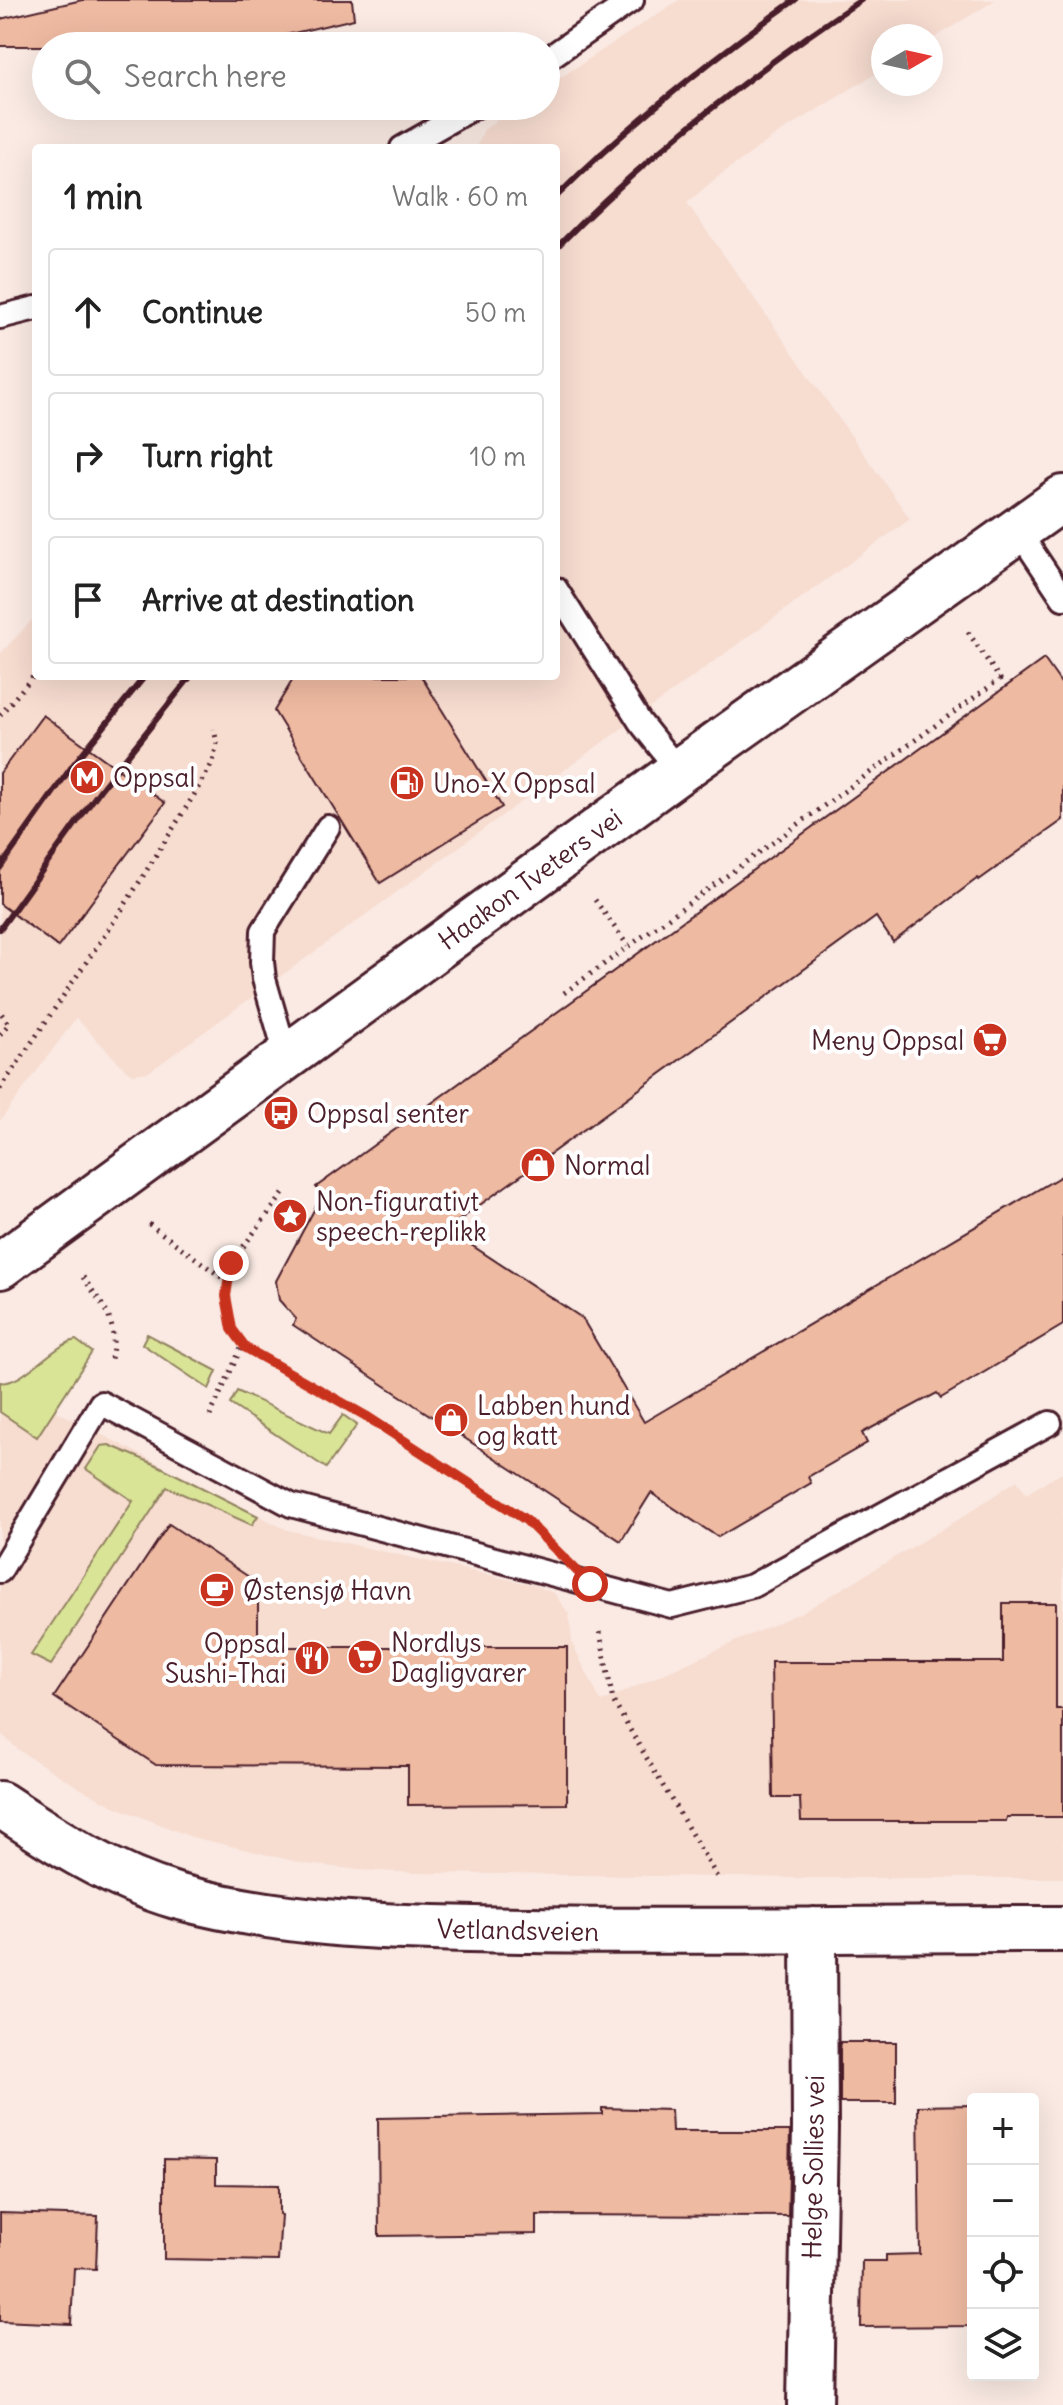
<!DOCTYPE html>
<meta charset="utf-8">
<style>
body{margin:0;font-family:Delius,sans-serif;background:#f2f2f2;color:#222}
.controls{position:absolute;right:24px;bottom:24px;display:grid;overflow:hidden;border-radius:8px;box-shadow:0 8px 32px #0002}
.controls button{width:72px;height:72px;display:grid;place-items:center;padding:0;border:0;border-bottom:2px solid #e0e0e0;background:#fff;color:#222;font:40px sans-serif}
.compass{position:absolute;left:871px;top:24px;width:72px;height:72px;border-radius:50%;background:#fff;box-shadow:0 8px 32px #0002;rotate:81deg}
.stop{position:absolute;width:24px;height:24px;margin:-18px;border:6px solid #c8321e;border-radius:50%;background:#fff}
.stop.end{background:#c8321e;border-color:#fff;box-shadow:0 2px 8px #0008}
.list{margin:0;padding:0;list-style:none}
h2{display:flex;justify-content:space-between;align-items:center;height:104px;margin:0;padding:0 32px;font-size:34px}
h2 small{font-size:26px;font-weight:400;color:#767676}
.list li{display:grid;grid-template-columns:52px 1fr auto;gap:24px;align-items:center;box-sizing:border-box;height:128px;margin:0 16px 16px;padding:0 16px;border:2px solid #e0e0e0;border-radius:8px}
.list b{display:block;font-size:30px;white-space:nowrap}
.list em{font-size:26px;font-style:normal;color:#767676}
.icon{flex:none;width:44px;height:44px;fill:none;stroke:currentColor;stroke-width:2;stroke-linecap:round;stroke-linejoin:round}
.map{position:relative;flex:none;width:1063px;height:2405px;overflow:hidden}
.search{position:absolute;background:#fff;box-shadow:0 8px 32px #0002;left:32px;top:32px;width:528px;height:88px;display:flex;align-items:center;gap:20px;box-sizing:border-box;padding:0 28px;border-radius:44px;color:#767676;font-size:30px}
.panel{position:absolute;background:#fff;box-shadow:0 8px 32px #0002;left:32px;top:144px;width:528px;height:536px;border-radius:8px}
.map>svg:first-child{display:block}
.built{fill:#f7dcd0}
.green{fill:#d9e497;stroke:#928261;stroke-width:2}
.building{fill:#efbaa2;stroke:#4a1f2b;stroke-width:2}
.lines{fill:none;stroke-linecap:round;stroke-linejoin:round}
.service-casing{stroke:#4a1f2b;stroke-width:28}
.minor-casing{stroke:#4a1f2b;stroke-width:50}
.tertiary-casing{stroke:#4a1f2b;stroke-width:50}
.path{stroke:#4a1f2b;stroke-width:5;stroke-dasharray:2 6;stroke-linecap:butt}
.service{stroke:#fff;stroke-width:22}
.minor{stroke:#fff;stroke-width:44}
.tertiary{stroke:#fff;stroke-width:44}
.rail{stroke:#4a1f2b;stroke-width:6}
.route{stroke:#c8321e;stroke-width:10}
.labels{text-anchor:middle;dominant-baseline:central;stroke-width:8;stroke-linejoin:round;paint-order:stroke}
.poi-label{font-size:26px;fill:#4a1f2b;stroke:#fff;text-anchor:start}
.street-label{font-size:26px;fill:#4a1f2b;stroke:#fff}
</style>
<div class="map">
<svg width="1063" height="2405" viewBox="0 0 1063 2405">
<rect width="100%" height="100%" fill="#faeae3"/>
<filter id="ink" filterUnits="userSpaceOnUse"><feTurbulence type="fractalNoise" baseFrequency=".0125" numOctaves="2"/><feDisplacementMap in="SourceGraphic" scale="16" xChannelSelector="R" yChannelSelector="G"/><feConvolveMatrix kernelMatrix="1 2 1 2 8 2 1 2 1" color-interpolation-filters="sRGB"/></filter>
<g filter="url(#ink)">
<path class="built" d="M 679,0 L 995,0 L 931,40 L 931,36 L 883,36 L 883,69 L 779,133 L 716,178 L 687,203 L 910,519 L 149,1072 L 133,1074 L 126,1070 L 76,1018 L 0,1121 L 0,654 L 36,616 L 36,676 L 556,676 L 556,148 L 476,148 L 484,130 L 500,117 L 517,106 L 546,106 L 546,87 Z
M 0,1382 L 287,1530 L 534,1585 L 554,1593 L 569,1614 L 572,1643 L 601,1702 L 806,1610 L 961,1518 L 1017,1480 L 1026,1494 L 1063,1472 L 1063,1878 L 802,1878 L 418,1873 L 361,1870 L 306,1864 L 192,1837 L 116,1807 L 81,1789 L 20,1751 L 0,1733 Z"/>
<path class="green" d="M 147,1334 L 217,1371 L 209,1389 L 142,1344 Z
M 76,1340 L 92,1352 L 37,1437 L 0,1412 L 0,1382 C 21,1387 52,1345 76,1340 Z
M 237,1391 L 329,1434 L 343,1415 L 357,1425 L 326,1468 L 230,1404 Z
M 109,1445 L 159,1466 L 258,1516 L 252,1525 L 167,1487 L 51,1665 L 31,1655 L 133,1501 L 86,1469 L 101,1446 Z"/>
<path class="building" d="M 82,0 L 352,0 L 354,19 L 239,46 L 0,46 L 0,19 Z
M 1044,659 L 1063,686 L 1063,820 L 979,880 L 978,878 L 893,942 L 876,917 L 447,1229 L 582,1318 L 644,1422 L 1063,1175 L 1063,1325 L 941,1398 L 937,1393 L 862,1433 L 867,1443 L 808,1477 L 811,1483 L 718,1537 L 651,1493 L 621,1541 L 293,1325 L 296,1319 L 279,1300 L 276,1281 L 322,1195 L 316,1187 Z
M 295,676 L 421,676 L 502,807 L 380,883 L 274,711 Z
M 43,715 L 165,803 L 58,947 L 0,904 L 0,773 Z
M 169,1524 L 258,1583 L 258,1647 L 567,1647 L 567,1804 L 408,1805 L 408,1766 L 156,1765 L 54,1697 Z
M 1003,1603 L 1056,1603 L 1056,1709 L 1063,1709 L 1063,1817 L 1007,1817 L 1006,1821 L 801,1821 L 800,1798 L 773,1798 L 771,1662 L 1003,1662 Z
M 840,2042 L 896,2042 L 896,2103 L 840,2103 Z
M 973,2105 L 973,2326 L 861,2327 L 862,2261 L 886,2261 L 886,2255 L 920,2254 L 918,2106 Z
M 602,2108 L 671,2110 L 672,2131 L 790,2131 L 788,2216 L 537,2215 L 537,2234 L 379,2236 L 378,2118 L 602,2114 Z
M 164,2159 L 216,2160 L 216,2184 L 279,2185 L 279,2214 L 281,2215 L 278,2261 L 164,2259 Z
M 0,2213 L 98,2216 L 96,2269 L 74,2268 L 71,2324 L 0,2321 Z"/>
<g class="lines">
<defs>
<path id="service" d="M 546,60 L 632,0
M 402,148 L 476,106
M 0,317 L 36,308
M 1017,529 L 1063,598
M 556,589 L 640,722 L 679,771
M 286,1055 L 264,979 L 262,962 L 263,931 L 328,827
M 0,1571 L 101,1403 L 291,1505 L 672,1606 L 752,1586 L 1050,1423"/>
<path id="minor" d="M 0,1804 C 56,1841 111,1877 176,1896 C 292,1928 411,1928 531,1930 C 708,1933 885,1928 1063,1929
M 810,2405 L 815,2128 L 814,1930"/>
<path id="tertiary" d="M 0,1266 L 679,771 L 1063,498"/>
</defs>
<use href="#service" class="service-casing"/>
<use href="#minor" class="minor-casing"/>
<use href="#tertiary" class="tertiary-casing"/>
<path class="path" d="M 0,715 L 36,673
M 595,900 L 628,946
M 564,993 L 1000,679 L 968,632
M 0,1034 L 9,1024 L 1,1013
M 0,1089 L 123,908 L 194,795 L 213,762 L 217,743 L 214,729
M 283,1194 L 231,1263 L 226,1296 L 232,1329 L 246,1348 L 366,1416 L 527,1521
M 149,1224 L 228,1282
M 83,1277 C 105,1309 120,1322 110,1363
M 210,1416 L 243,1344
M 600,1632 L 613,1701 L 717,1877"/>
<use href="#service" class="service"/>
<use href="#minor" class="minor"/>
<use href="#tertiary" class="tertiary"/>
<path class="rail" d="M 556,197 C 630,123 710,60 795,0
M 556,248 C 649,153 751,73 861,0
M 0,868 L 73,765 L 145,676
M 0,929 L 100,790 L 191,676"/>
</g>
</g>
<g class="lines" filter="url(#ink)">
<path class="route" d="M 231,1263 L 226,1296 L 232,1329 L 246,1348 L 366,1416 L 526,1520 L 590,1584"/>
</g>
<defs>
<symbol id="metro-disc" viewBox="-11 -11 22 22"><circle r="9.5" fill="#c8321e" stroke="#fff"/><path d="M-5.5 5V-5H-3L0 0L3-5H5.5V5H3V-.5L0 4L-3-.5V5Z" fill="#fff"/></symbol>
<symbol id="fuel-disc" viewBox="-11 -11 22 22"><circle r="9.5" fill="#c8321e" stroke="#fff"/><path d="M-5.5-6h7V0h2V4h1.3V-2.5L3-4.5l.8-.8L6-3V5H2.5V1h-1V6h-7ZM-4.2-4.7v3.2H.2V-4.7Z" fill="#fff"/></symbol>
<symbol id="supermarket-disc" viewBox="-11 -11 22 22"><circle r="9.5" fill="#c8321e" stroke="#fff"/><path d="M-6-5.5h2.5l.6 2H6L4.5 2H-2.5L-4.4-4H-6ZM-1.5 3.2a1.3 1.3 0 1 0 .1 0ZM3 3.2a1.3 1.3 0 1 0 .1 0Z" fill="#fff"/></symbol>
<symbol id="bus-disc" viewBox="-11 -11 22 22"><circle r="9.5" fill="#c8321e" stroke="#fff"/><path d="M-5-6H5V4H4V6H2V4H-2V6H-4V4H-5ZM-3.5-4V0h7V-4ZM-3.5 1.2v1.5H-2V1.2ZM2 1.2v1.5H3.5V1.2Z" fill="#fff"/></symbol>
<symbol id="shop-disc" viewBox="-11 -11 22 22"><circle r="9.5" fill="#c8321e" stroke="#fff"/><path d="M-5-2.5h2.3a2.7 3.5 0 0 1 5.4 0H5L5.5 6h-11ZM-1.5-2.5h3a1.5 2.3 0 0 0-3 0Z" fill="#fff"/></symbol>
<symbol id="sight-disc" viewBox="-11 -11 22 22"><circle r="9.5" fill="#c8321e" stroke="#fff"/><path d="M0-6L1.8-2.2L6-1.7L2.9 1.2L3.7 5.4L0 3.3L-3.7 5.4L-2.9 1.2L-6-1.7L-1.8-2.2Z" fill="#fff"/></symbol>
<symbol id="cafe-disc" viewBox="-11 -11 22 22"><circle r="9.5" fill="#c8321e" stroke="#fff"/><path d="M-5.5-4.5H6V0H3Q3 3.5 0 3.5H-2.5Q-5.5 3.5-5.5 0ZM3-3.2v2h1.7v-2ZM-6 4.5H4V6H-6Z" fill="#fff"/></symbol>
<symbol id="restaurant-disc" viewBox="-11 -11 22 22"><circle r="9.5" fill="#c8321e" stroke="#fff"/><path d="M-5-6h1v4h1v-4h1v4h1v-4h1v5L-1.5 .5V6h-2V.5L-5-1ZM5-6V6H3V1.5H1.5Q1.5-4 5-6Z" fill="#fff"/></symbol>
</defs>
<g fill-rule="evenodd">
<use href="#metro-disc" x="67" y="757" width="40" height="40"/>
<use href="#fuel-disc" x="387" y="763" width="40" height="40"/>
<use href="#supermarket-disc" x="970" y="1020" width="40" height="40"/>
<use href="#bus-disc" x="261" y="1093" width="40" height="40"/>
<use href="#shop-disc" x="518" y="1145" width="40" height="40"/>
<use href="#sight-disc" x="270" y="1196" width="40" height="40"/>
<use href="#shop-disc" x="431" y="1400" width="40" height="40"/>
<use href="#cafe-disc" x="197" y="1570" width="40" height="40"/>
<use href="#supermarket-disc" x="345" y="1637" width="40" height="40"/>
<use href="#restaurant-disc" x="292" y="1638" width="40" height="40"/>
</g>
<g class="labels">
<g class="poi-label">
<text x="113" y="777">Oppsal</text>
<text x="433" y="783">Uno-X Oppsal</text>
<text x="964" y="1040" text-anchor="end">Meny Oppsal</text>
<text x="307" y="1113">Oppsal senter</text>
<text x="564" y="1165">Normal</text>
<text x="316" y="1201">Non-figurativt<tspan x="316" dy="30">speech-replikk</tspan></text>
<text x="477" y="1405">Labben hund<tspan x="477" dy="30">og katt</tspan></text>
<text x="243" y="1590">Østensjø Havn</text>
<text x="391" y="1642">Nordlys<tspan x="391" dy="30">Dagligvarer</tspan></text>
<text x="286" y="1643" text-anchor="end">Oppsal<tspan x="286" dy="30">Sushi-Thai</tspan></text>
</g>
<g class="street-label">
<text transform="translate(530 879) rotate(-36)">Haakon Tveters vei</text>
<text transform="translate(518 1930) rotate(1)">Vetlandsveien</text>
<text transform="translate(813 2167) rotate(-89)">Helge Sollies vei</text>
</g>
</g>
</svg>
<div class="controls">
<button>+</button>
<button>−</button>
<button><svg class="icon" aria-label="locate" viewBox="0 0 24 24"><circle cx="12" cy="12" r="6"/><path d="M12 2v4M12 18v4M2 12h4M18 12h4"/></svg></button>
<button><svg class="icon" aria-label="layers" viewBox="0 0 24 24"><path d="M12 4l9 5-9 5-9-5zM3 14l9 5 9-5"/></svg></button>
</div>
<svg class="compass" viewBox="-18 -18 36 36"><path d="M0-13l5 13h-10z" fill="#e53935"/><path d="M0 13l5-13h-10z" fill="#767676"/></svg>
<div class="stop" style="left:590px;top:1584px"></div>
<div class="stop end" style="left:231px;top:1263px"></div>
<div class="search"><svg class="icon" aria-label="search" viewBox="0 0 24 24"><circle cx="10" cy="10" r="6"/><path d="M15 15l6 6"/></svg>Search here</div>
<section class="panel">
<h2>1 min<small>Walk · 60 m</small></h2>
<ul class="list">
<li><svg class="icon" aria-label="ahead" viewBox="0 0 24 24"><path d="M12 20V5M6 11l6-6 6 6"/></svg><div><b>Continue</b></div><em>50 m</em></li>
<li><svg class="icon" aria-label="right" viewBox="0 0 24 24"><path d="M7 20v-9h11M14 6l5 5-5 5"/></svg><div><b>Turn right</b></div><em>10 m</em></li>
<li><svg class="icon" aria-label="arrive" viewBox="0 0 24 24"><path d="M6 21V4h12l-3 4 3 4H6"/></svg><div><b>Arrive at destination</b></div></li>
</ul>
</section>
</div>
